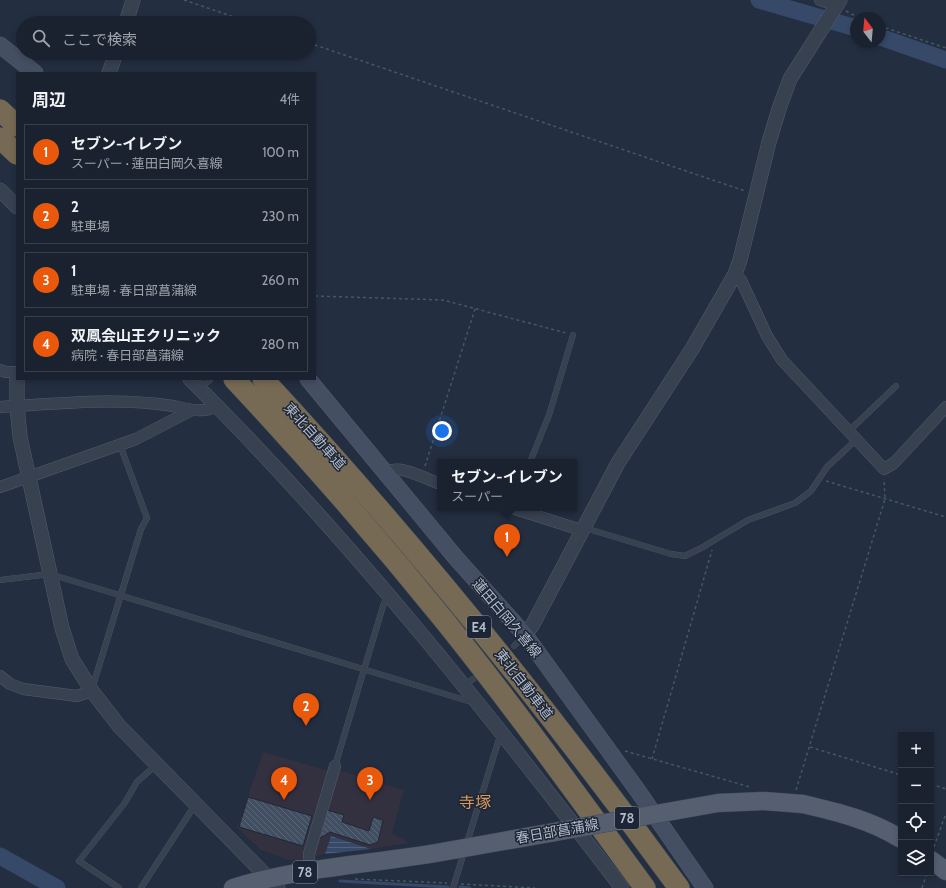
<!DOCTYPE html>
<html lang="ja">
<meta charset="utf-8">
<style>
body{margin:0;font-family:Cabin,"Noto Sans JP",sans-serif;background:#272f3c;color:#f1f3f6}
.controls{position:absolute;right:12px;bottom:12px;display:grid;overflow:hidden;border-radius:0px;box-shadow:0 2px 6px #0003}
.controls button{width:36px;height:36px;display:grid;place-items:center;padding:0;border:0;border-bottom:1px solid #383f4c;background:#1a2230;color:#f1f3f6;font:20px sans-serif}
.compass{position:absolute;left:850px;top:12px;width:36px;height:36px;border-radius:50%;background:#1a2230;box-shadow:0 2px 6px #0003;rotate:344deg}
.you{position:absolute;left:442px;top:431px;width:14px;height:14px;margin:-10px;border:3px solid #fff;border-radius:50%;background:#1a73e8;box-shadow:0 0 0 6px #1a73e833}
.badge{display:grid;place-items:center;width:26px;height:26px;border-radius:50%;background:#ea580c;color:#fff;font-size:13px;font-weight:700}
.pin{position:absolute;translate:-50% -33px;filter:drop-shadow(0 1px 2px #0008)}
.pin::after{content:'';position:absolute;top:21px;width:14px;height:12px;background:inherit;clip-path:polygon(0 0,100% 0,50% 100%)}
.popup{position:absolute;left:437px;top:459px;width:140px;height:52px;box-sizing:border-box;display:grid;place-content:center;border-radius:0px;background:#1a2230;filter:drop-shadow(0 1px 3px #0005);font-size:13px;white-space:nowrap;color:#9fa4ab}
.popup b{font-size:15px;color:#f1f3f6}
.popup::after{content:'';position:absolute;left:50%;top:100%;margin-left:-8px;border:8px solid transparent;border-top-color:#1a2230}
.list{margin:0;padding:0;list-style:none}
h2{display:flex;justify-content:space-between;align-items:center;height:52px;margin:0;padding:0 16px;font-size:17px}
h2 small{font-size:13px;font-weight:400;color:#9fa4ab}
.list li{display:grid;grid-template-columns:26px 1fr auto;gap:12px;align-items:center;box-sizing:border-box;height:56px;margin:0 8px 8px;padding:0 8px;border:1px solid #383f4c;border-radius:0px}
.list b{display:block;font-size:15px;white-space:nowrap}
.list p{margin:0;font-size:13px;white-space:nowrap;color:#9fa4ab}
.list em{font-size:13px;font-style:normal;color:#9fa4ab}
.icon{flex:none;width:22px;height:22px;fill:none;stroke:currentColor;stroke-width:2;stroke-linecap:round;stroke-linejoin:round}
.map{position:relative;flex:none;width:946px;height:888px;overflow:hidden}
.search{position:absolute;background:#1a2230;box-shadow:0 2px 6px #0003;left:16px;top:16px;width:300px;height:44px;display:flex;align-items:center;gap:10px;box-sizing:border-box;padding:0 14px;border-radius:22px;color:#9fa4ab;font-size:15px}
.panel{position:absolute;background:#1a2230;box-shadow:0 2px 6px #0003;left:16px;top:72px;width:300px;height:308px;border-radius:0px}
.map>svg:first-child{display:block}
.medical{fill:#333040}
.water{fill:url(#water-rules)}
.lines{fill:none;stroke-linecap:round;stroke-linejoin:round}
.stream{stroke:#364968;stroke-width:3}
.river{stroke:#364968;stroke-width:17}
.building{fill:url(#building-back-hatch);stroke:#1e2837}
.service-casing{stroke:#525c6a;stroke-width:6}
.minor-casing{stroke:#525c6a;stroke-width:12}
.tertiary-casing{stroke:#525c6a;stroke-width:15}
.secondary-casing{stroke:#525c6a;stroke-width:17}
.primary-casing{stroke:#414a59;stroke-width:19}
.motorway-casing{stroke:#3f4957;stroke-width:22}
.path{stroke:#435a5e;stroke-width:1.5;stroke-dasharray:3 3;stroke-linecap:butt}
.service{stroke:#374150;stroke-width:5.5}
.minor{stroke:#374150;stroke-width:11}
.tertiary{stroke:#374150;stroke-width:14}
.secondary{stroke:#454f63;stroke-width:16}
.primary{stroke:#555f70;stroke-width:18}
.motorway{stroke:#766a54;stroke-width:21}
.primary-bridge-casing{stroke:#414a59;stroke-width:19;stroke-linecap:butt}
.primary-bridge{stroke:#555f70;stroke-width:18}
.labels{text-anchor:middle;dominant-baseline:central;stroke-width:3;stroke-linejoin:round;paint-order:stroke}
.shield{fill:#1c2535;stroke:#868f9d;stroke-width:1}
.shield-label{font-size:13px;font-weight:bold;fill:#b4bcca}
.street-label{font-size:14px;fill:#b4bcca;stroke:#1c2535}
.quarter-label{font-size:16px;fill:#db995e;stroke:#1c2535}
</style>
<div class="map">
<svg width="946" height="888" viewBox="0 0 946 888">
<defs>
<pattern id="water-rules" width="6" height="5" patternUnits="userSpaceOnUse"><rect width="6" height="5" fill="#364968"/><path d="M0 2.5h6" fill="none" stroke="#51617c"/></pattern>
<pattern id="building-back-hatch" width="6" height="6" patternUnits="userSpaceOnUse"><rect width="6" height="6" fill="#424e62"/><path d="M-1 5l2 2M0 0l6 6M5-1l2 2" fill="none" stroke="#5b6677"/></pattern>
</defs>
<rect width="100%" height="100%" fill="#232e40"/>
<path class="medical" d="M 263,752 L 329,771 L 305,859 L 289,860 L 261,850 L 237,828 Z
M 338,770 L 404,790 L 392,833 L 409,843 L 371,849 L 331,836 L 325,854 L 311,857 Z"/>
<path class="water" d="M 331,836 L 371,849 L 325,854 Z"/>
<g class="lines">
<path class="stream" d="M 340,881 L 448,887
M 460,887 L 470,888"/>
<path class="river" d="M 759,0 L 856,28
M 880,37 L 946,60
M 0,856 L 57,888"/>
</g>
<path class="building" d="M 248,797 L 312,816 L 303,846 L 239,827 Z
M 327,810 L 344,815 L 342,822 L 369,831 L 373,817 L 383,820 L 378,842 L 370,845 L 330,832 L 322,837 L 319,837 Z"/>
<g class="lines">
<defs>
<path id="service" d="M 200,388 L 210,380
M 849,431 L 896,386
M 530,462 L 549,415 L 573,335
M 585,528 L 671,554 L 685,556 L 703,547 L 748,520 L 795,503 L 811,491 L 827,467 L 857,439
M 0,580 L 50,574 L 468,701 L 473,700
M 514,646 L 524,636
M 465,685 L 473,679
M 92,689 L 141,529 L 147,518 L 120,445
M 335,766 L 384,603 L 389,598
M 119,888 L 79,861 L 124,804 L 137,782 L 157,764
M 141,888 L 195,805
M 453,888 L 499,739 L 504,736"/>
<path id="minor" d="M 820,0 L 838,6
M 735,274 L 741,280 L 767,336 L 782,360 L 884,469 L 894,463 L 946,407
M 0,370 L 6,372 L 17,372
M 0,407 C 58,404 115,397 173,406 C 189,409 203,414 217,406
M 385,472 C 402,464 423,478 440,484
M 0,487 L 136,439 L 192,410
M 512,508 L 581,530
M 0,676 L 10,684 L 23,689 L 77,696 L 92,691
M 310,871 L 309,854 L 335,766"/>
<path id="tertiary" d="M 126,23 L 133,0
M 109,73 L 116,53
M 0,190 L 17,207
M 17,379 L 17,406 L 20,437 L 62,628 L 72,659 L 92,691 L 119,726 L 278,888
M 190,379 C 348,536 487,711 622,888
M 525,635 L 533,624 L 618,463 L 692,349 L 735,274 L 740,260 L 769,142 L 780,106 L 790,79 L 840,0"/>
<path id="secondary" d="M 0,45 L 35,73
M 308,379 L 456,558 L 525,635 L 638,791 L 705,888"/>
<path id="primary" d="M 803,804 C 837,812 871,820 901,839
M 931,860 L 946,871
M 233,888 C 304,866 380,864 453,850"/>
<path id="motorway" d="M 0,110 L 17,126
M 0,138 L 17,154
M 234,379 C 307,457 377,537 444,620 C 514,707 579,798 645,888
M 263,379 C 412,540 550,711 679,888"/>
</defs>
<use href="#service" class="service-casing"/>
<use href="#minor" class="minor-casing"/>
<use href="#tertiary" class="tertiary-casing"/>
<use href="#secondary" class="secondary-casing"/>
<use href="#primary" class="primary-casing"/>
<use href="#motorway" class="motorway-casing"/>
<path class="path" d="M 184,0 L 252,23
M 846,11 L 859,18
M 880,26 L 946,48
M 309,43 L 745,191
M 315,296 L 443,300 L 566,333
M 425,466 L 475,309
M 826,481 L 946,517
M 810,747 L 901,775
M 625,751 L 750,787
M 652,759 L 712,550
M 931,784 L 946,789
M 796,790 L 885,499 L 884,479
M 934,847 L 946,813
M 355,879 L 447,883
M 461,884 L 535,888
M 922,888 L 927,873"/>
<use href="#service" class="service"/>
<use href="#minor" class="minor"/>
<use href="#tertiary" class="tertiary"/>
<use href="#secondary" class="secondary"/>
<use href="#primary" class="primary"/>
<use href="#motorway" class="motorway"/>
<defs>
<path id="primary-bridge" d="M 453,850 L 718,803 L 764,801 L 803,804"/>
</defs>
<use href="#primary-bridge" class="primary-bridge-casing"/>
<use href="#primary-bridge" class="primary-bridge"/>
</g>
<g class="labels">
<g class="shield">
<rect x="467" y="616" width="24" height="22" rx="3"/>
<rect x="615" y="807" width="24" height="22" rx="3"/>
<rect x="293" y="861" width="24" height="22" rx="3"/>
</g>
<g class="shield-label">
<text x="479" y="627">E4</text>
<text x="627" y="818">78</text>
<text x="305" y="872">78</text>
</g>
<g class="street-label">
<text transform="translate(315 436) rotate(48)">東北自動車道</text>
<text transform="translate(507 618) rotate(50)">蓮田白岡久喜線</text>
<text transform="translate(524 684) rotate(52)">東北自動車道</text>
<text transform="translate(557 831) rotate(-10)">春日部菖蒲線</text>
</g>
<g class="quarter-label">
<text x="475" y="802">寺塚</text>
</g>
</g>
</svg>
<div class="controls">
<button>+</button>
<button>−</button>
<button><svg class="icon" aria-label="locate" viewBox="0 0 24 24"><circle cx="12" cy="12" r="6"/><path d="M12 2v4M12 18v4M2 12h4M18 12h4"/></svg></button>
<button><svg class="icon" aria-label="layers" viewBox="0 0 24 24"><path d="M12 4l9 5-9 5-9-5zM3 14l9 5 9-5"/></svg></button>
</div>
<svg class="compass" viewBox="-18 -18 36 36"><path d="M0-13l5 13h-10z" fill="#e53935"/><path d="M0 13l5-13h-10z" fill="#9fa4ab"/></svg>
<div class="you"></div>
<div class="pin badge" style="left:507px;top:557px">1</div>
<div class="popup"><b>セブン-イレブン</b>スーパー</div>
<div class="pin badge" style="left:306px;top:726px">2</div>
<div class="pin badge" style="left:370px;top:800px">3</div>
<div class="pin badge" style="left:284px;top:800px">4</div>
<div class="search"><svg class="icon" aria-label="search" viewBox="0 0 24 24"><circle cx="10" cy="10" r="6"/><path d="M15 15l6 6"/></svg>ここで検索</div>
<section class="panel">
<h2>周辺<small>4件</small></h2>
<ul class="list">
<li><span class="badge">1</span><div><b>セブン-イレブン</b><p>スーパー · 蓮田白岡久喜線</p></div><em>100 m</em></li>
<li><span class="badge">2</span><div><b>2</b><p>駐車場</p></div><em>230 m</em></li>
<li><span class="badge">3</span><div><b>1</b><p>駐車場 · 春日部菖蒲線</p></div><em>260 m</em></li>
<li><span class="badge">4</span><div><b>双鳳会山王クリニック</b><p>病院 · 春日部菖蒲線</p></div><em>280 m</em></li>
</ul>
</section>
</div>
